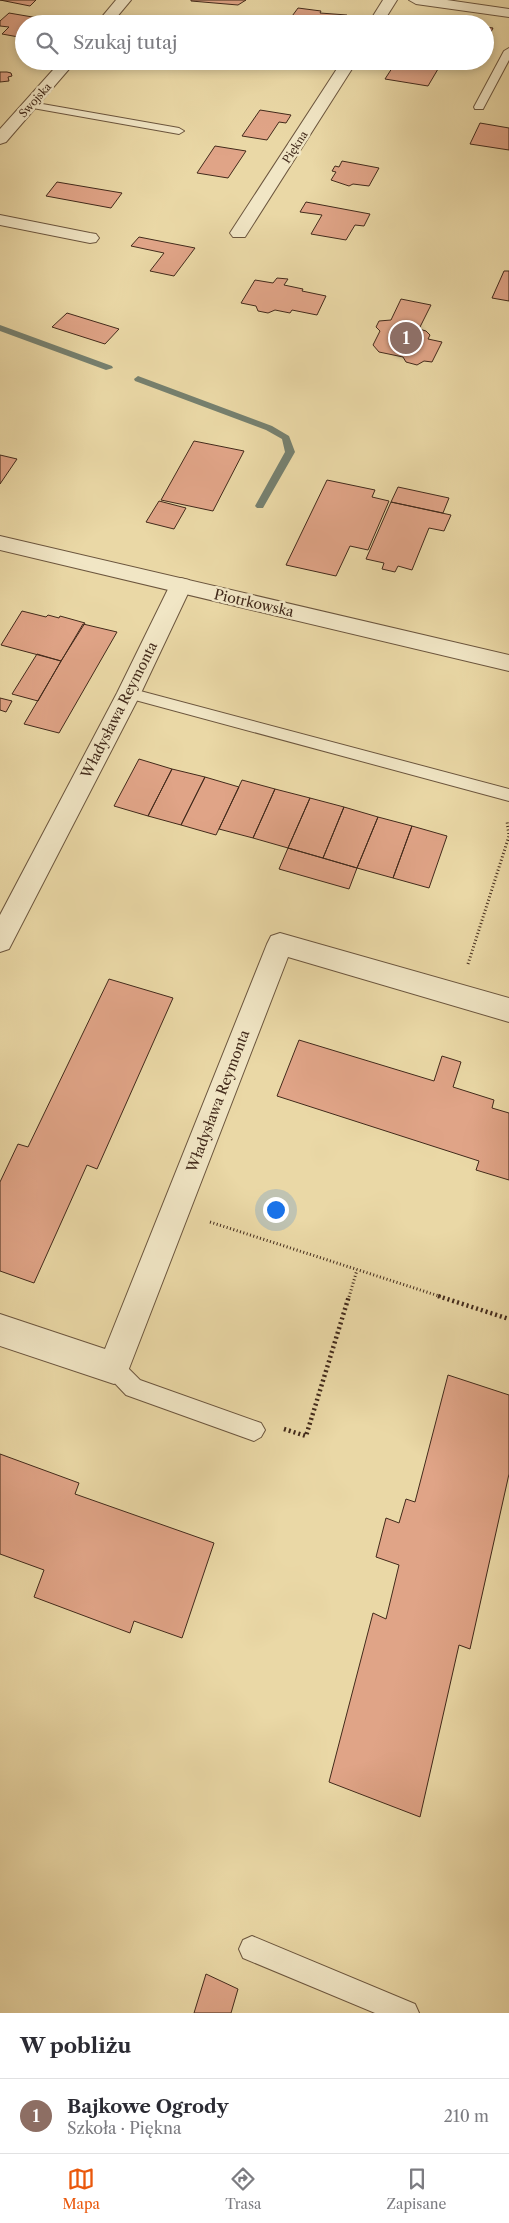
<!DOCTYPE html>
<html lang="pl">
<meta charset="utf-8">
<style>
body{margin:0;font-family:"Libre Caslon Text",serif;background:#f2f2f3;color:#2b2b33}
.you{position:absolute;left:275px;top:1209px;width:18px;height:18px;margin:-12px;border:4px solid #fff;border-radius:50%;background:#1a73e8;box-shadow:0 0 0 8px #1a73e833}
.badge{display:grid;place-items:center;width:32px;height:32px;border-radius:50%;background:#ea580c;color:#fff;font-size:16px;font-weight:700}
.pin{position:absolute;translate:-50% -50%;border:2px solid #fff;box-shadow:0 1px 5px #0006}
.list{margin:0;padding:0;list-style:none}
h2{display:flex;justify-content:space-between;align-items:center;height:65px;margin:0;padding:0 20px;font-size:21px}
h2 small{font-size:16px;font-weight:400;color:#7c7c81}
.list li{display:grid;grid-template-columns:32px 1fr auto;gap:15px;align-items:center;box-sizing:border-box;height:75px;padding:0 20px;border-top:1px solid #e1e1e2}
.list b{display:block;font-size:19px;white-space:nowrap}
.list p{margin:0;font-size:16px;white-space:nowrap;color:#7c7c81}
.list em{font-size:16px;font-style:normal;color:#7c7c81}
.icon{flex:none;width:28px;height:28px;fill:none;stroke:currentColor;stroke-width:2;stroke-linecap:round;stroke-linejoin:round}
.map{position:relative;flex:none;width:509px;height:2013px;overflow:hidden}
.search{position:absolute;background:#fff;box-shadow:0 2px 8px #0003;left:15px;right:15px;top:15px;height:55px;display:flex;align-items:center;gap:12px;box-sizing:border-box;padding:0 18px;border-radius:28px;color:#7c7c81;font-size:19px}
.sheet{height:140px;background:#fff}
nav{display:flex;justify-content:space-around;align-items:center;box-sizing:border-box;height:70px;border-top:1px solid #e1e1e2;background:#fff;font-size:14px;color:#7c7c81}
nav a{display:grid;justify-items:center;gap:2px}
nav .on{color:#ea580c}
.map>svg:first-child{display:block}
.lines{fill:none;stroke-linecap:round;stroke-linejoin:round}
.stream{fill:#76806f;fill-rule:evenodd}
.building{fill:#e0a487;stroke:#422a1b}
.service-casing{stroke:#6c563e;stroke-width:2}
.minor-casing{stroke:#6c563e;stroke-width:2}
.tertiary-casing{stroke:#6c563e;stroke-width:2}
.path-far1{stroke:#422a1b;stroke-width:3;stroke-dasharray:1 2.5;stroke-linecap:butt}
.path{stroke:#422a1b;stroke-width:4.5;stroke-dasharray:2 3;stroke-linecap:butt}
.service{fill:#f1e6c5;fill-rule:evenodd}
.minor{fill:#f1e6c5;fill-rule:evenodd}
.tertiary{fill:#f1e6c5;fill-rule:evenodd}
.labels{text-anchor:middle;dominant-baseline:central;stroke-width:5;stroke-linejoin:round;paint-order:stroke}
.far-street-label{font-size:11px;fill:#422a1b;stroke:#f1e6c5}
.street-label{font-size:14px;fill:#422a1b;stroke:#f1e6c5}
</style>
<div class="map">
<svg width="509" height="2013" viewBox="0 0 509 2013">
<rect width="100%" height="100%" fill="#ead8a6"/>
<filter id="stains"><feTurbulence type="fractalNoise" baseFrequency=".004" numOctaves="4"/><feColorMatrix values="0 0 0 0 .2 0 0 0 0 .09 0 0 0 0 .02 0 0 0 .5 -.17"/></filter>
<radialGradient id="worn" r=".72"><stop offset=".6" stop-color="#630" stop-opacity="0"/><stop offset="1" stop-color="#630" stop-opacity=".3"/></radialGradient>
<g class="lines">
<path class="stream" d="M 0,325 L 112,366 L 113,368 L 106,370 L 0,331 Z
M 138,376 L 272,426 L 289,436 L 295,452 L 263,508 L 257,508 L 255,506 L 285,452 L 282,439 L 266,430 L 135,381 L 134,379 Z"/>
</g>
<path class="building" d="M 0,0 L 36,0 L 30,6 Z
M 246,0 L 238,5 L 191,1 L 191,0 Z
M 298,8 L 321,11 L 320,13 L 347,15 L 341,24 L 287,23 Z
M 9,13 L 56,21 L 53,24 L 24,24 L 24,38 L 2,34 L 9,27 L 0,26 L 0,21 Z
M 183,19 L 216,24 L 178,24 Z
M 485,27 L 493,28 L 485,44 Z
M 400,61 L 437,61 L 434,68 L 438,69 L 428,86 L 385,79 L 396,62 Z
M 0,72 L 7,72 L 11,73 L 12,76 L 8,77 L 9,81 L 0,82 Z
M 260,110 L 291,115 L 286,123 L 279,122 L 267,140 L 242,136 Z
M 480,123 L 509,128 L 509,150 L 470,144 Z
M 215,146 L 246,151 L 228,178 L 197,173 Z
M 342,161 L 379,168 L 369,186 L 353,184 L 349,186 L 331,180 L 336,172 L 332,171 L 335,166 L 339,167 Z
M 57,182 L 122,193 L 111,208 L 46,196 Z
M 306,202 L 370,214 L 364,226 L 355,225 L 346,240 L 311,234 L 322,215 L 300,212 Z
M 139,237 L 195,248 L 174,276 L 150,271 L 164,253 L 131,246 Z
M 504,271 L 509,271 L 509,301 L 492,298 Z
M 277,278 L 288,279 L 284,285 L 303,289 L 302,291 L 326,296 L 317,315 L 292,310 L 290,313 L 275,310 L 268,313 L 258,311 L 256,306 L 241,303 L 255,280 L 273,283 Z
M 401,299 L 431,305 L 419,329 L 426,331 L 430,335 L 428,339 L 442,342 L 432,362 L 424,361 L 417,365 L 406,362 L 403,357 L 379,352 L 373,345 L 380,331 L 376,327 L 379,321 L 391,320 Z
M 67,313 L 119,329 L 105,344 L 52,327 Z
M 194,441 L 244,451 L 213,511 L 161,500 Z
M 0,455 L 17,459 L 0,484 Z
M 327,480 L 375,490 L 372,497 L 389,501 L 368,550 L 350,546 L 336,576 L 286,565 Z
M 398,487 L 449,498 L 443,513 L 391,502 Z
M 159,501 L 186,508 L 174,529 L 146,522 Z
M 391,502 L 451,515 L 444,531 L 429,528 L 412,570 L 398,566 L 395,572 L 382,569 L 384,563 L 366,559 Z
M 22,611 L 46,617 L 48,615 L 59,618 L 60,616 L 85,623 L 61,661 L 1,645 Z
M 83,624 L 117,632 L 59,733 L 24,724 Z
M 37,654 L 61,661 L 38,701 L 12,694 Z
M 0,698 L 12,701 L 6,712 L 0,710 Z
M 139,759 L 172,769 L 148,816 L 114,806 Z
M 172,769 L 205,777 L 181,825 L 148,816 Z
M 205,777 L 239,787 L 216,835 L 181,825 Z
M 242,780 L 275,789 L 253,838 L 219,829 Z
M 275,789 L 310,798 L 288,848 L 253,838 Z
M 310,798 L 344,807 L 323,858 L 288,848 Z
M 344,807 L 378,817 L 357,868 L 323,858 Z
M 378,817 L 412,826 L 393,878 L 357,868 Z
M 412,826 L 447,836 L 429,888 L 393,878 Z
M 288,848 L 357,868 L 349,889 L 279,869 Z
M 109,979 L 173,998 L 97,1169 L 87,1165 L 34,1283 L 0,1271 L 0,1182 L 18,1144 L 28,1147 Z
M 299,1040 L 434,1081 L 442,1056 L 461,1062 L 453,1087 L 494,1100 L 492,1108 L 509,1113 L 509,1180 L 476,1170 L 479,1161 L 277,1096 Z
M 448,1375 L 509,1395 L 509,1474 L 470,1649 L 459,1645 L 420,1817 L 329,1782 L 373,1613 L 386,1619 L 399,1565 L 376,1557 L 386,1518 L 399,1523 L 406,1499 L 415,1502 Z
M 0,1454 L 79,1483 L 75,1494 L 214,1543 L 182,1638 L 134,1621 L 130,1633 L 34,1597 L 44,1570 L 0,1554 Z
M 206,1974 L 238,1989 L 231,2013 L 194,2013 Z"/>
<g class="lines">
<defs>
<path id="service" d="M 509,48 L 509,60 L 484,107 L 483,109 L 475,109 L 474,107 L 504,51 Z
M 31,102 L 179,128 L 184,131 L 179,134 L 27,107 L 27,103 Z
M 129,688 L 509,789 L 509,801 L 124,697 L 122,693 L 124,689 Z
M 114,1358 L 121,1361 L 140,1380 L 261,1423 L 265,1430 L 261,1437 L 254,1441 L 126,1395 L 107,1375 L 104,1368 L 107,1361 Z
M 252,1936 L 415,2004 L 419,2013 L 375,2013 L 243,1958 L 239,1949 L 243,1940 Z"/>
<path id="minor" d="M 116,0 L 131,0 L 111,24 L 96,24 Z
M 383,0 L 397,0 L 382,24 L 368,24 Z
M 409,0 L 447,0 L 509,9 L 509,17 L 416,4 Z
M 61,61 L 76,61 L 6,142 L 0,144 L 0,129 Z
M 342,61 L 357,61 L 245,237 L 233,237 L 230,233 Z
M 0,215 L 90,233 L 96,234 L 99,238 L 96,242 L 90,243 L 0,225 Z
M 181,578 L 189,580 L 192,585 L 141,693 L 9,949 L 0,952 L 0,915 L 117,693 L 170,585 L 173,580 Z
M 280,933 L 509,998 L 509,1022 L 288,957 L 125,1379 L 114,1384 L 0,1346 L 0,1314 L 105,1349 L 267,944 L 271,936 Z"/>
<path id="tertiary" d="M 0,536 L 509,655 L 509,671 L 0,550 Z"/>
</defs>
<use href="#service" class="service-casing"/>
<use href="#minor" class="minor-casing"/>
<use href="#tertiary" class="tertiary-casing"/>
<path class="path-far1" d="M 468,964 L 509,836 L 507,821
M 210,1222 L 442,1297
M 349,1297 L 357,1270"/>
<path class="path" d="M 438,1296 L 509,1319
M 284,1429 L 306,1436 L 349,1296"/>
<use href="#service" class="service"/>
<use href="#minor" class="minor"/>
<use href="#tertiary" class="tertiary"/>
</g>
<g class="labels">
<g class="far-street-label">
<text transform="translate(35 100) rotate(-48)">Swojska</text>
<text transform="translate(295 147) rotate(-57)">Piękna</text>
</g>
<g class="street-label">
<text transform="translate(254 603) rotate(13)">Piotrkowska</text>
<text transform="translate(119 710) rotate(-63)">Władysława Reymonta</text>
<text transform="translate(218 1101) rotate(-69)">Władysława Reymonta</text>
</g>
</g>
<rect width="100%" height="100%" filter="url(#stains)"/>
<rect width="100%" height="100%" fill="url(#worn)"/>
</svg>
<div class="you"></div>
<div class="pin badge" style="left:406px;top:338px;background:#8d6e63">1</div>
<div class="search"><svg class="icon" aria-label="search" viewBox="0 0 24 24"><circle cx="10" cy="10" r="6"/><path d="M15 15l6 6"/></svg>Szukaj tutaj</div>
</div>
<section class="sheet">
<h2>W pobliżu<small></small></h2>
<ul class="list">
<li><span class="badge" style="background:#8d6e63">1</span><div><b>Bajkowe Ogrody</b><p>Szkoła · Piękna</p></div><em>210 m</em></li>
</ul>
</section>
<nav>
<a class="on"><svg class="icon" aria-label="map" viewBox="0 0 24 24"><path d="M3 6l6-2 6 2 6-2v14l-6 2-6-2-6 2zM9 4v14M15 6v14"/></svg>Mapa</a>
<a><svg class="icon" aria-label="directions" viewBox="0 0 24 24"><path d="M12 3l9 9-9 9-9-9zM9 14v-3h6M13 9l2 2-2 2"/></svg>Trasa</a>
<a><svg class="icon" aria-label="saved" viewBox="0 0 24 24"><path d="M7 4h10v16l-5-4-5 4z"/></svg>Zapisane</a>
</nav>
